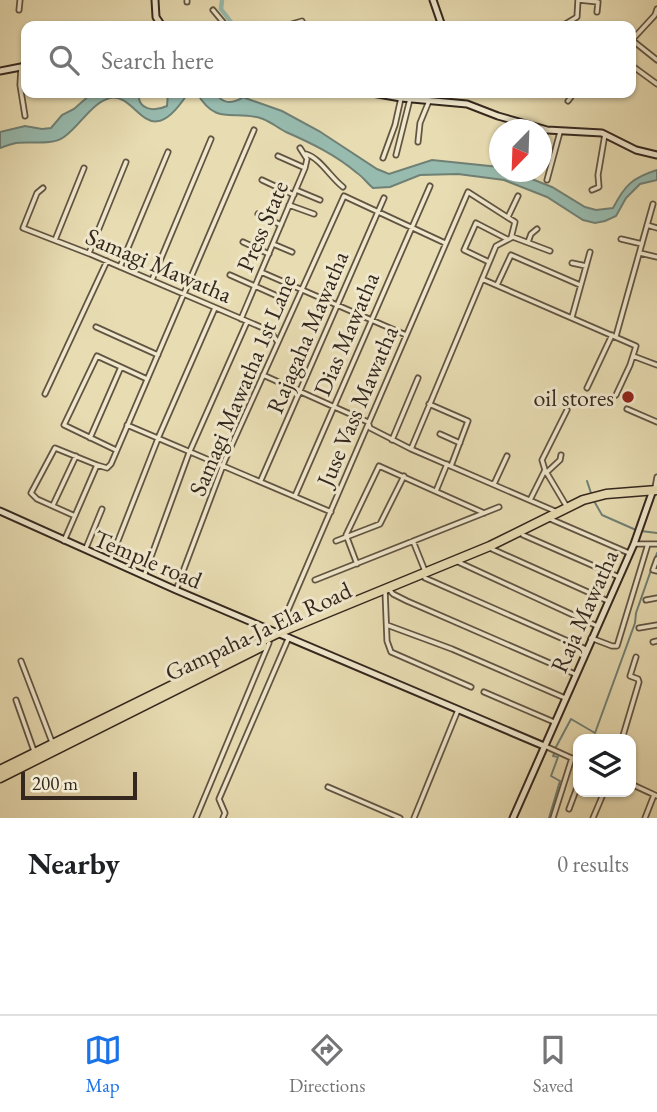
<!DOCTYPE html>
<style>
body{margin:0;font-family:"EB Garamond",serif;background:#f6f6f6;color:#202124}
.controls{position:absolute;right:21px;bottom:21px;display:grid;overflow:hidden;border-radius:14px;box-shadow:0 2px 5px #0004}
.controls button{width:63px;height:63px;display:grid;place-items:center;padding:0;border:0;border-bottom:2px solid #e0e0e0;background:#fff;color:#202124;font:35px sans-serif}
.compass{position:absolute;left:489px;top:119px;width:63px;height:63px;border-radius:50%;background:#fff;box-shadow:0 2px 5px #0004;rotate:203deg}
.scale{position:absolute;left:21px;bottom:18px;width:116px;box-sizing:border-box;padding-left:7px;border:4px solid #34271e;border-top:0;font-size:19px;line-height:24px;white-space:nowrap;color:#34271e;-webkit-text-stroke:5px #f0e8cd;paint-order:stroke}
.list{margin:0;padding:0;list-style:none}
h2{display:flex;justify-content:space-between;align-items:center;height:91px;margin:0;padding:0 28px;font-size:30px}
h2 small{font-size:23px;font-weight:400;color:#757577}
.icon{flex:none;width:38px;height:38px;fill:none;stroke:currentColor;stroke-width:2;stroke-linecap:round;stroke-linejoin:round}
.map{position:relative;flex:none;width:657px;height:818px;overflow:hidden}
.search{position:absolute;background:#fff;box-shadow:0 2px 5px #0004;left:21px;right:21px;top:21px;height:77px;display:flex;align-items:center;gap:18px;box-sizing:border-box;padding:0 24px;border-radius:14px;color:#757577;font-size:26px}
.sheet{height:196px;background:#fff}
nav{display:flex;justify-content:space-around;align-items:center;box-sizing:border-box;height:98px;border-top:2px solid #e0e0e0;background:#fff;font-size:19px;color:#757577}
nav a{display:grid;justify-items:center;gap:4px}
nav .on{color:#1a73e8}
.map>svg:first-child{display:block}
.water{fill:#97bbaf;stroke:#6f8075;stroke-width:2}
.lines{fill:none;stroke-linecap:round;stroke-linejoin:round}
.stream{stroke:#6f8075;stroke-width:2}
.canal{stroke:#97bbaf;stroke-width:4.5}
.street-casing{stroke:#615443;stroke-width:7}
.secondary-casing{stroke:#34271e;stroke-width:9}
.highway-casing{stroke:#34271e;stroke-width:11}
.street{stroke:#f0e8cd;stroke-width:3.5}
.secondary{stroke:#f0e8cd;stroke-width:5}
.highway{stroke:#e8dcb2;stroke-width:8}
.poi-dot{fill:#8f2418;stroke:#f0e8cd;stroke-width:2.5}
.labels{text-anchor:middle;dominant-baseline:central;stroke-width:6;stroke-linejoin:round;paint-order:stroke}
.street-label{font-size:24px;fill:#34271e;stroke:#f0e8cd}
.poi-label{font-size:24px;fill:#34271e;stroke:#f0e8cd;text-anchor:end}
</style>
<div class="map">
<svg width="657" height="818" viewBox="0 0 657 818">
<rect width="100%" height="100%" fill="#e8dcb2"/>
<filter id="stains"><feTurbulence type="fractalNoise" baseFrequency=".00286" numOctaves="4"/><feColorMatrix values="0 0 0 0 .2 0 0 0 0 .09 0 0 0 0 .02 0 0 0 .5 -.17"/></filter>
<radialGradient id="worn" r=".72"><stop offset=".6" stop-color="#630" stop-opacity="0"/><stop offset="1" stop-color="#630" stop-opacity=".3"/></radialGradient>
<path class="water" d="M 92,93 L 139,93 C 137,110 154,112 167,106 L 168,93 L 188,93 C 147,157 138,92 110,98 C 91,103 80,126 64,137 C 51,146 31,141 16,143 C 11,144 5,146 0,148 L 0,132 L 25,126 L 42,129 L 51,128 L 62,115 L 74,109 Z
M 197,93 L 215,93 C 223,104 231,104 242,98 L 240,93 L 243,93 L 245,98 L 282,111 L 319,131 L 377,169 L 389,174 L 432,160 L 499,167 L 500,172 L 514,172 L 552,187 L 585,207 L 596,210 L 613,208 C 625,185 632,178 657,170 L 657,180 L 640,184 L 626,198 L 616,216 L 605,221 L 595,223 L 583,220 L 547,197 L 504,180 L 458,174 L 420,175 L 390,187 L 373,188 C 367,183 363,177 357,173 C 336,155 311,143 286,132 C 278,128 271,122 263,119 C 235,108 217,128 197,93 Z"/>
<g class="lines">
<path class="stream" d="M 587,481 L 591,493
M 594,501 L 602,515 L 636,530
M 641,531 L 657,533
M 556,747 L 571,719 L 595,733 L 635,623 L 636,613 L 657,553
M 549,818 L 560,781 L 551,776 L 558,757 L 553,756 L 554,754"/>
<path class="canal" d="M 222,0 L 221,9 L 234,26"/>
<defs>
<path id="street" d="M 187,0 L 187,2
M 579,0 L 598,2 L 597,12
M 19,10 L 20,0
M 213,10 L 223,22 L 224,26
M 285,26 L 302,21
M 562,26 L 577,17 L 578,0
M 632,40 L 657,60
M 631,41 L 655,15 L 657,9
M 631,65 L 657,84
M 21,67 L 20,85 L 25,116
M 568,101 L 574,93
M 518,130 L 520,123
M 418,142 L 420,123 L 429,101
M 306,154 C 320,158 331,178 343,187
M 396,155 L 410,99
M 278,156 L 305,168
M 383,158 L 395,125 L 401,98
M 262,180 L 294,195
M 547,180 L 560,132
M 43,188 L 37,193 L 23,228 L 90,254 L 270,331 L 277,341
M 296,190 L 320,200
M 592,190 L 599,187 L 598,175 L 605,134
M 289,205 L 314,214
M 258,214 L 281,225
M 508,217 L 518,196
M 647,225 L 657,228
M 621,239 L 642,244
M 55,240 L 84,168
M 243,242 L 269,254
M 528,242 L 531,234 L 537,229
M 273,244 L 292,252
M 89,253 L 126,162
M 640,253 L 657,257
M 489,262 L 464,250 L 476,223 L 507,239
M 572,263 L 586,266
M 120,267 L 168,152
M 261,272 L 406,335
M 230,275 L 275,295
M 482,279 L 636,346 L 630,365 L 616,395
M 152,280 L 211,139
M 497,285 L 511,255 L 580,285
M 572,317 L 590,252
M 241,319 L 305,168 L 307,159 L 300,148
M 96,327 L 158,355
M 616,336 L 653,204
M 633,356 L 657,365
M 263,375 L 368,422 L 370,428 L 411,449 L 557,512
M 587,388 L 612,335
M 45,394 L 107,261
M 429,404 L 468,421 L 451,466
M 627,409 L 657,422
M 567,410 L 542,460 L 545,470 L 567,507
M 127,425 L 331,512
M 440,434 L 460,443
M 90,438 L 121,367
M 392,440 L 418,378
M 411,449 L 496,246 L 513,237 L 550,251
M 116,450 L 64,425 L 97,356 L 147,379
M 546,473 L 560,460 L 561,455
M 261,480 L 384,198
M 494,484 L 507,456
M 655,488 L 657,477
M 436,491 L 447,464
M 295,496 L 430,186
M 530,500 L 545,470
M 53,505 L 76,456
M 75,516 L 37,499 L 31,493 L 55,448 L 97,465
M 548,518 L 629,553
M 523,535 L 619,577
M 64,541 L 97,465 L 107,468 L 111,464 L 254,130
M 336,541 L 380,524 L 404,476
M 413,541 L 425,571
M 635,544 L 657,544
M 86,548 L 102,509
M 492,549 L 608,601
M 657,559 L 653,570 L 657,571
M 110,561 L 159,436 L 215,308
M 456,561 L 597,626
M 357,564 L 346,535 L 379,466 L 484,513
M 144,576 L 189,453 L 247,322
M 425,578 L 586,649
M 315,580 L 499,507
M 388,588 L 393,594 L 407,601 L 575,674
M 176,590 L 225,460 L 344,196 L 445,243
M 385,590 L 387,641 L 391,652 L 471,687
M 646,600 L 657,598
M 387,625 L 452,649 L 565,698
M 639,628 L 657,625
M 279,631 L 468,192 L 515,222 L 511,238
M 591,638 L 612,646 L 617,646 L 648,544
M 653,642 L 657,641
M 21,661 L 52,742
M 484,692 L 554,722
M 16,700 L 34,751
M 622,739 L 639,682 L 638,679 L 630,676 L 636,657
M 545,746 L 578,761
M 631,784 L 657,796
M 328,787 L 400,818
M 569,809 L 578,785
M 196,818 L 269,643
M 223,818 L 225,813 L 219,799 L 289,637
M 414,818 L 458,710
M 553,818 L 572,758
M 593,818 L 604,792
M 645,818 L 654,795"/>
<path id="secondary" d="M 155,0 L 156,17 L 162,26
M 433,0 L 442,26
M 0,71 L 26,66
M 372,93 L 401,98 L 467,104 L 498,116 L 547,130 L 602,133 L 636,150 L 657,155
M 0,511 L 176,590 L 544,746
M 513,818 L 634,544 L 653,490"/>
<path id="highway" d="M 0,770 L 278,633 L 490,546 L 583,500 L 606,494 L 657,490
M 0,778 L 263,646"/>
</defs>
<use href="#street" class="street-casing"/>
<use href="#secondary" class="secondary-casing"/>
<use href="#highway" class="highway-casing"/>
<use href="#street" class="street"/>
<use href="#secondary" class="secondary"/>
<use href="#highway" class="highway"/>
</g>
<circle class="poi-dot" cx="628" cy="397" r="7"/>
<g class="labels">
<g class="street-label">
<text transform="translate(262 226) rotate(-67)">Press State</text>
<text transform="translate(159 265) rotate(23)">Samagi Mawatha</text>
<text transform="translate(307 332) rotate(-67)">Rajagaha Mawatha</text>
<text transform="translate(346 334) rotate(-67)">Dias Mawatha</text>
<text transform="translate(242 385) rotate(-67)">Samagi Mawatha 1st Lane</text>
<text transform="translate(357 406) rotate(-67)">Juse Vass Mawatha</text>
<text transform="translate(148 559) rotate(23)">Temple road</text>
<text transform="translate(584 611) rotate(-66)">Raja Mawatha</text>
<text transform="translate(258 631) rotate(-25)">Gampaha-Ja Ela Road</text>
</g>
<g class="poi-label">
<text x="614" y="397">oil stores</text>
</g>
</g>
<rect width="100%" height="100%" filter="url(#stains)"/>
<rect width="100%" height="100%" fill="url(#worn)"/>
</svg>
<div class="controls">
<button><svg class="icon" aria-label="layers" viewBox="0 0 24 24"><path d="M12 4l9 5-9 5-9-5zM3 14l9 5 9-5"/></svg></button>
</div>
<svg class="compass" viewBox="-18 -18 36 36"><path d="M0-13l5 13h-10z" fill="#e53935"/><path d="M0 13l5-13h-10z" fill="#757577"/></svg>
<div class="scale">200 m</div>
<div class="search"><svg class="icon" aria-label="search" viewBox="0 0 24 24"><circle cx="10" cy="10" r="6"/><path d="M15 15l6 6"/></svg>Search here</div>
</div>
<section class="sheet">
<h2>Nearby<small>0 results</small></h2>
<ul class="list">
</ul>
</section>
<nav>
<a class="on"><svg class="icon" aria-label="map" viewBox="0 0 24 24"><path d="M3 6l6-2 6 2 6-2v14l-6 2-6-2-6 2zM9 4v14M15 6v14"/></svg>Map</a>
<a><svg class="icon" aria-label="directions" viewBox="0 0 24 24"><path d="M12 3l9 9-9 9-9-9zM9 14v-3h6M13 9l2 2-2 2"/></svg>Directions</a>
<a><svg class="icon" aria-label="saved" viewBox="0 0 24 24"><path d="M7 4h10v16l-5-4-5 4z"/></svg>Saved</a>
</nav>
